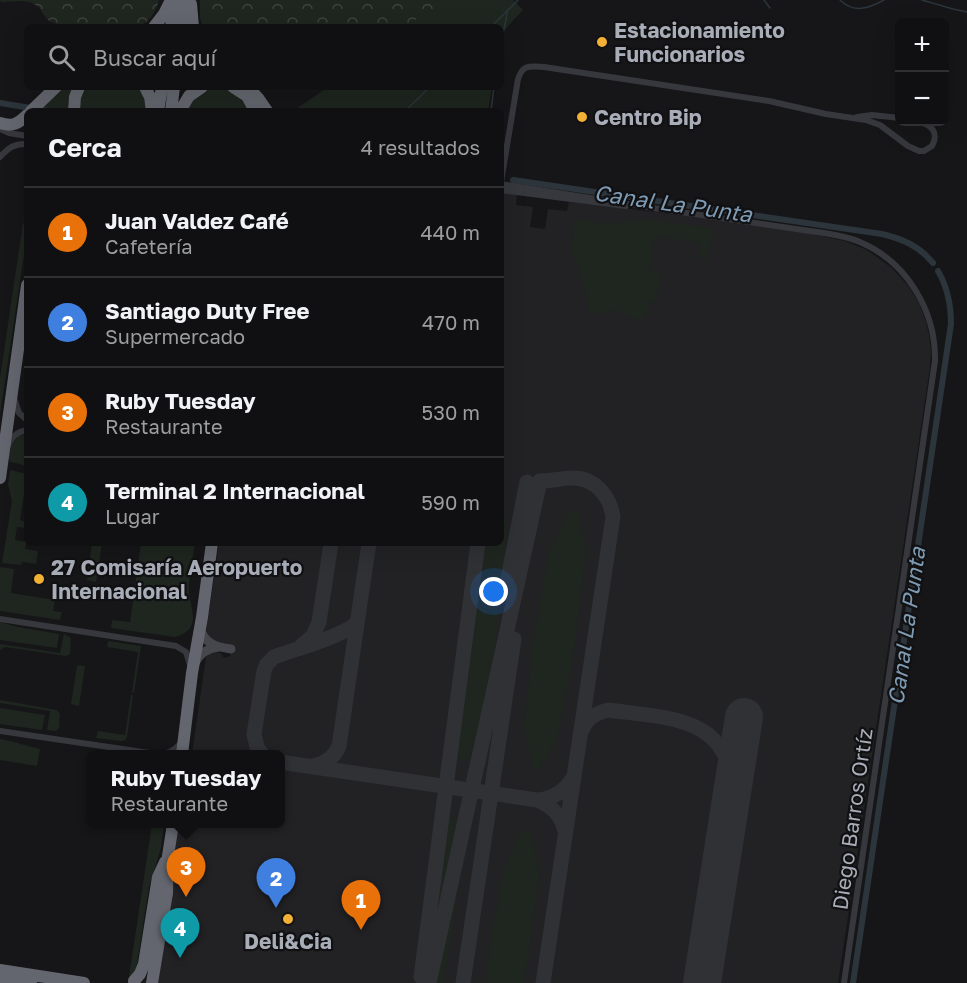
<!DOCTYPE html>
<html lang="es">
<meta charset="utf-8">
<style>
body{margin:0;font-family:"Golos Text",sans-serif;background:#19191b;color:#f1f3f6}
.controls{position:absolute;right:18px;top:18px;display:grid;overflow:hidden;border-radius:9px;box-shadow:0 6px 24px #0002}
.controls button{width:54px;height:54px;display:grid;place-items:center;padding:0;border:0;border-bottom:2px solid #303032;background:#101012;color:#f1f3f6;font:30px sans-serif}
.you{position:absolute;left:494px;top:592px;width:21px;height:21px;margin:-15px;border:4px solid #fff;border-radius:50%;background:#1a73e8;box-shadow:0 0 0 9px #1a73e833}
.badge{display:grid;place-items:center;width:39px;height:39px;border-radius:50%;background:#ea580c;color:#fff;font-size:20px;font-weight:700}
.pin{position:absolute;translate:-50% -50px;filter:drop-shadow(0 2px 3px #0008)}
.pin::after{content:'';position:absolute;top:32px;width:21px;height:18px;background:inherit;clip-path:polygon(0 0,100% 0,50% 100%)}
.popup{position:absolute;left:87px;top:750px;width:198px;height:78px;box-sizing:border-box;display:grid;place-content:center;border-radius:9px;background:#101012;filter:drop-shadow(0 2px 4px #0005);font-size:20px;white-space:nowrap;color:#9c9d9f}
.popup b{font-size:22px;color:#f1f3f6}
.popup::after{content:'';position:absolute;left:50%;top:100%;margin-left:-12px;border:12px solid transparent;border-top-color:#101012}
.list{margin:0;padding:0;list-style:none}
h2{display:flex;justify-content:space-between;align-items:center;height:78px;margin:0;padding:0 24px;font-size:26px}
h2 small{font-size:20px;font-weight:400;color:#9c9d9f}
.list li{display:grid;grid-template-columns:39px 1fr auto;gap:18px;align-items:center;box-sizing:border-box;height:90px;padding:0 24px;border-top:2px solid #303032}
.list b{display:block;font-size:22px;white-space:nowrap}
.list p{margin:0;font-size:20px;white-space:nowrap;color:#9c9d9f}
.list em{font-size:20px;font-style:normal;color:#9c9d9f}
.icon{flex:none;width:33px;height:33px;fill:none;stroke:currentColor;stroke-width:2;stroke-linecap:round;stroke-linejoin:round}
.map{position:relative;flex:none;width:967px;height:983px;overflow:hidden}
.search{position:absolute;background:#101012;box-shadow:0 6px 24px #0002;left:24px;top:24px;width:480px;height:66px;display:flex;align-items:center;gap:15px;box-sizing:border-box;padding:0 21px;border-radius:9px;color:#9c9d9f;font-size:22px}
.panel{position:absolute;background:#101012;box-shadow:0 6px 24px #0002;left:24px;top:108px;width:480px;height:438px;border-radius:9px}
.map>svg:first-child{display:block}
.built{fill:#222225}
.grass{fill:#1e261f}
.park{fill:url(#park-crowns)}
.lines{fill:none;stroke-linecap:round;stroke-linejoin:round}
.stream{stroke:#2c353c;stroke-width:1.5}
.canal{stroke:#2c353c;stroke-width:6}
.taxiway{stroke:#303135;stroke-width:15}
.runway{stroke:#303135;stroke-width:38}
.street{stroke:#37383d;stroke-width:6}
.secondary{stroke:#45474d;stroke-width:9}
.highway{stroke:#63666e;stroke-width:12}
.poi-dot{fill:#f2b134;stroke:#111113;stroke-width:2}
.labels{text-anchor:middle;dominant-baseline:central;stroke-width:4.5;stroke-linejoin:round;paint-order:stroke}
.poi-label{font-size:21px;font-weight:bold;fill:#a8adb8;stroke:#111113;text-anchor:start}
.street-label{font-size:21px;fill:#a8adb8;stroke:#111113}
.water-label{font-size:22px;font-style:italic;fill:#7f9bb3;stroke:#111113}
</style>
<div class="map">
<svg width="967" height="983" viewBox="0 0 967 983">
<defs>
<pattern id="park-crowns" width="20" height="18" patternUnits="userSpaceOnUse" patternTransform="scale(1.5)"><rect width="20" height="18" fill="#1e261f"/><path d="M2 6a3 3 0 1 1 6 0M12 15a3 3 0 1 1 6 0" fill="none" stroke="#3c433d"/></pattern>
</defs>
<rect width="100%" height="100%" fill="#161618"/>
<path class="built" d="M 501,192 L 517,195 L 516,205 L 533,207 L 530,227 L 545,229 L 548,209 L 567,211 L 569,202 L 656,212 L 807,233 L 845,241 L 867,250 L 892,268 L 909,287 L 919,303 L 926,322 L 929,335 L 931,351 L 930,367 L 838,983 L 156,983 L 179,824 L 280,824 L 280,754 L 192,754 L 206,657 L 208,654 L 215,652 L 221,653 L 224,658 L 230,656 L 232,646 L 214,643 L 205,632 L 206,616 L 209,611 L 219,543 L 501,543 Z"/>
<path class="grass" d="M 200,0 L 513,0 L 523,10 L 501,34 L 501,27 L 203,27 L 200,18 Z
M 63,87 L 74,87 L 68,103 L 69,111 L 37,111 Z
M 82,87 L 140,87 L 142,90 L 147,111 L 76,111 Z
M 328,87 L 492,87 L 488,111 L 296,111 L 296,109 Z
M 211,88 C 235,87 237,95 253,111 L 185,111 C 191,100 198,92 211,88 Z
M 581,219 L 607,224 L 647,219 L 714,229 L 707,260 L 698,258 L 700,243 L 655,236 L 649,271 L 661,274 L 656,302 L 649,301 L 646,318 L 633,319 L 617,312 L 609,310 L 599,314 L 589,312 L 580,268 L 571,252 L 574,225 L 576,221 Z
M 23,223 L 27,224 L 27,234 L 0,415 L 0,378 Z
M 27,434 L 27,466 L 11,462 L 8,458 C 11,446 13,437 27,434 Z
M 10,470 L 27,474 L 27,488 L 25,488 L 20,520 L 27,522 L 27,528 L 17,527 L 15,540 L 26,542 L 25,549 L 38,551 L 36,564 L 22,562 L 21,565 L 2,563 L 12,501 L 8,484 Z
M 501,498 L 504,499 L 507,531 L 497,633 L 479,731 L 467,759 L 452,760 L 483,543 L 501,543 Z
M 573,509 L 576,511 L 579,515 L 586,551 L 574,650 L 558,736 L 541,767 L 537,769 L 534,768 L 532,763 L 524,726 L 533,641 L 550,548 L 566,516 L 570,511 Z
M 92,543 L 102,543 L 96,582 L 87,580 Z
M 141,543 L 195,543 C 193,557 190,571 189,585 C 187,606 206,628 175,637 L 111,628 L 112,620 L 130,622 Z
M 0,567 L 14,569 L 11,593 L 55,600 L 53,611 L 62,612 L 60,620 L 0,611 Z
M 0,622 L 18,627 L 59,634 L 57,648 L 0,640 Z
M 64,634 L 71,638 L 70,654 L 66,656 L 5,647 L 0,650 L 0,644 L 60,653 Z
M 108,641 L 141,646 L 134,693 L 132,692 L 138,652 L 107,647 Z
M 79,665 L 85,666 L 79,706 L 71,704 L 77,666 Z
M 131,695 L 133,695 L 127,737 L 125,740 L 121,741 L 96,738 L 98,731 L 125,735 Z
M 0,700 L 57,710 L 60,714 L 59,728 L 56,731 L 47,730 L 50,711 L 0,703 Z
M 0,708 L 45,715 L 42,730 L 0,724 Z
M 0,739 C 14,741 26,746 40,749 L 37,766 L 0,760 Z
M 444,813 L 457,820 L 461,851 L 452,936 L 443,983 L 419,983 Z
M 152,824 L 164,824 L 161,848 L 149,887 L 136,970 L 133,983 L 128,983 Z
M 525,830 L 529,831 L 532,835 L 539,873 L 529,952 L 524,983 L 486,983 L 490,942 L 505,866 L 522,832 Z"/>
<path class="park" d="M 0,0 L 159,0 C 156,12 150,21 139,27 L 64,27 L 49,21 L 43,14 L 39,7 L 30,2 L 23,1 L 1,2 Z
M 209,0 L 450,0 L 418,17 L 410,27 L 212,27 Z"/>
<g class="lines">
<path class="stream" d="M 764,0 L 770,8
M 840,0 C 854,14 869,8 884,0
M 922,0 L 953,9 L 967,12
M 491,27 L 518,0
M 501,42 C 503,32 506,23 507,12
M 405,111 L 430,87
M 491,111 L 494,87
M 501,229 L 503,209"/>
<path class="canal" d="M 0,103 L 49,111
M 513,180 L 882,234 C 903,239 919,246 933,263
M 853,983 L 951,324 C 951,305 948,288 938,271"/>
<path class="taxiway" d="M 506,588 L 527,482 L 534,489 L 534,499
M 302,645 L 313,636 L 319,622 L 331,543
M 582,730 C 587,718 596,713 608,710 C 665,718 734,715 731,794
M 262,754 L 257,747 L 254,734 L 264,671 L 267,664 L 274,657 C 292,650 348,635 357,622
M 280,762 L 537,800 C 552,806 561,815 565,831
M 313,766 C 325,764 334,758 339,746 L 369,543
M 537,800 C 553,799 566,790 574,776
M 421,977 L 478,543
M 429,983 L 540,481 C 551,481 562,478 573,478 C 595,478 610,496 613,517 L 543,983
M 463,983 L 514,639"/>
<path class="runway" d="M 702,983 L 744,717"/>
<path class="street" d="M 857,117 L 872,115 L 900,118
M 0,129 L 9,133 L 27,136
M 0,157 C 8,148 15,143 27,144
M 501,182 L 518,79 C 523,64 529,66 544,67 L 769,101 L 826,114 L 866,120 L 880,125 L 908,146 L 919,151 L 924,151 L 932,146 C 939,133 932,124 918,122
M 501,184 L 666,210 L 824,233 C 836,235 849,237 860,242 C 907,262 936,311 935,361 L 844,983
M 501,190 L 626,206
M 15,401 L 19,413 L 27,420
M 8,446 C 11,437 17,432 27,430
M 0,619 L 176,646 L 186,652 L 190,665
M 0,731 L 156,754 C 166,755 174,751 180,744"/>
<path class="secondary" d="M 200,629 C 205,644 217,647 231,649
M 195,663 C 200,653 208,648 219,647"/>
<path class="highway" d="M 191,4 L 193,27
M 154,27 L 164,14 L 171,0
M 171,27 L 174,1
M 182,27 L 186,0
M 145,87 L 150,97 L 152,111
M 233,87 L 247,96 L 255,111
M 248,87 L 258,98 L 267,111
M 31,111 L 56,87
M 74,111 L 75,97 L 79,87
M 158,111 L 162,87
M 171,111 L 174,87
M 180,111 L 189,96 L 202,87
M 0,123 C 12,127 18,124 27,115
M 0,478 L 27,285
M 182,754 L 192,673 L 202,617 L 212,543
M 0,970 L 84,983
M 0,978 L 31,983
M 134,981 L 140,974 L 144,964 L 158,877 L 165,862
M 152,983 L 167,893 L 168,856 L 173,824"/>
</g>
<g class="poi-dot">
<circle cx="602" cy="42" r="6"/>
<circle cx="582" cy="117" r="6"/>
<circle cx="39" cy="579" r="6"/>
<circle cx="288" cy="919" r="6"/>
</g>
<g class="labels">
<g class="poi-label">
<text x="614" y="30">Estacionamiento<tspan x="614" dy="24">Funcionarios</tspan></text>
<text x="594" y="117">Centro Bip</text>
<text x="51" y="567">27 Comisaría Aeropuerto<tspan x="51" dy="24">Internacional</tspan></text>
<text x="288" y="941" text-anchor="middle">Deli&amp;Cia</text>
</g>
<g class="street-label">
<text transform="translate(852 819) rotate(-82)">Diego Barros Ortíz</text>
</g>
<g class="water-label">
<text transform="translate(673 203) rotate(8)">Canal La Punta</text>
<text transform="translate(906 626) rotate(-82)">Canal La Punta</text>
</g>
</g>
</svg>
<div class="controls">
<button>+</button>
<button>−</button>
</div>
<div class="you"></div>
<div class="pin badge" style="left:361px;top:930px;background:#e8710a">1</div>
<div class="pin badge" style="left:276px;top:908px;background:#3f7fe0">2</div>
<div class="pin badge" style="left:186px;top:897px;background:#e8710a">3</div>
<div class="popup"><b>Ruby Tuesday</b>Restaurante</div>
<div class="pin badge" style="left:180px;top:958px;background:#0f9aa8">4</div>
<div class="search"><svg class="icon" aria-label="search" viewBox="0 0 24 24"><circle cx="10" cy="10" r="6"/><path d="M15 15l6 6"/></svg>Buscar aquí</div>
<section class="panel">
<h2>Cerca<small>4 resultados</small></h2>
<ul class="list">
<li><span class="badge" style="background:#e8710a">1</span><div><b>Juan Valdez Café</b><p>Cafetería</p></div><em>440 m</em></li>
<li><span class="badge" style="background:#3f7fe0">2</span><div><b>Santiago Duty Free</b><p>Supermercado</p></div><em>470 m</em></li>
<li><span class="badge" style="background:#e8710a">3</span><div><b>Ruby Tuesday</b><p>Restaurante</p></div><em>530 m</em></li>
<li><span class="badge" style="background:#0f9aa8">4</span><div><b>Terminal 2 Internacional</b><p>Lugar</p></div><em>590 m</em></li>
</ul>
</section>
</div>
